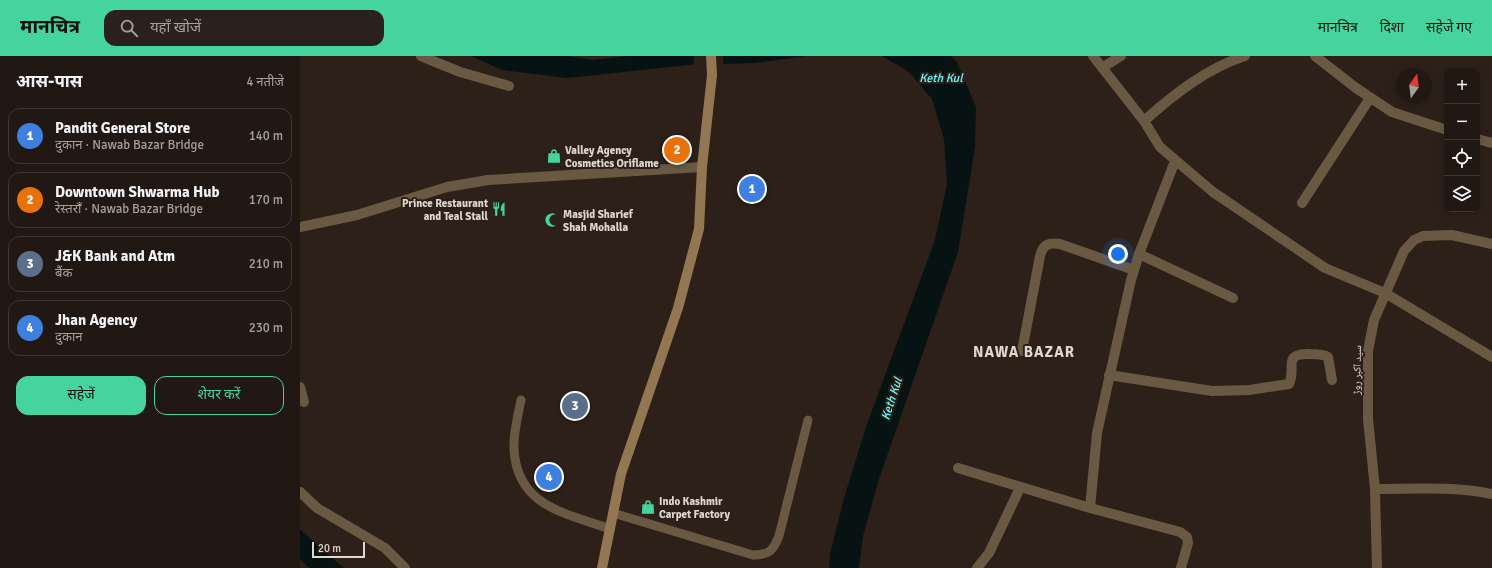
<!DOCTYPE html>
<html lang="hi">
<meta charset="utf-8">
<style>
body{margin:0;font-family:Signika,"Noto Naskh Arabic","Noto Sans Devanagari",sans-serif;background:#2a211c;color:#f1f3f6}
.controls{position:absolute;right:12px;top:12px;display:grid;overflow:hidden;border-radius:8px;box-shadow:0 2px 10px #0003}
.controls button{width:36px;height:36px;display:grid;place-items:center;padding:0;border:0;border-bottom:1px solid #3f3733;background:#221813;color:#f1f3f6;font:20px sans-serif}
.compass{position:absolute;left:1096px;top:12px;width:36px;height:36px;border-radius:50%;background:#221813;box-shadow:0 2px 10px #0003;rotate:14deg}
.scale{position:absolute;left:12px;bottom:10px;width:53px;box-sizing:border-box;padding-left:4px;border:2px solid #e0d7d3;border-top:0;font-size:11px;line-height:14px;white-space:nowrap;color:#e0d7d3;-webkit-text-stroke:3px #2d2019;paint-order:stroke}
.you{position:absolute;left:818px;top:198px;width:14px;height:14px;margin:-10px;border:3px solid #fff;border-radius:50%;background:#1a73e8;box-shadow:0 0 0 6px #1a73e833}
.badge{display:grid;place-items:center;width:26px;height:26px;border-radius:50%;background:#46d49e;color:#fff;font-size:13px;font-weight:700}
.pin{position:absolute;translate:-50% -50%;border:2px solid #fff;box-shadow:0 1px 4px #0006}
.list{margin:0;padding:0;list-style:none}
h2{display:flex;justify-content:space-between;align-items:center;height:52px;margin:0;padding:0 16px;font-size:17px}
h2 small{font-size:13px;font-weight:400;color:#a2a0a0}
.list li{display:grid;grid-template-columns:26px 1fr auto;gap:12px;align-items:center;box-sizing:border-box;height:56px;margin:0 8px 8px;padding:0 8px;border:1px solid #3f3733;border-radius:12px}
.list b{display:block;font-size:15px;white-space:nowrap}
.list p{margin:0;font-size:13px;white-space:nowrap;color:#a2a0a0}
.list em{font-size:13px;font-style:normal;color:#a2a0a0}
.actions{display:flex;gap:8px;padding:12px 16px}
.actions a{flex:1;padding:9px 0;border:1px solid #46d49e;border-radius:12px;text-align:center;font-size:14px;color:#46d49e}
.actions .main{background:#46d49e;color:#111}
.icon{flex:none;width:22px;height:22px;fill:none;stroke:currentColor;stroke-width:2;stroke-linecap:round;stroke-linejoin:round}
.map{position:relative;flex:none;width:1192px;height:512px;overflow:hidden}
header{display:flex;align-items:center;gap:24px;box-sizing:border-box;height:56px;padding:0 20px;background:#46d49e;color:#111}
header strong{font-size:19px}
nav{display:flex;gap:22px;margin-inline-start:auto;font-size:14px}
.search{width:280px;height:36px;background:#2a211c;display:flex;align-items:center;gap:10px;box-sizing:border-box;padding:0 14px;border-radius:12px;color:#a2a0a0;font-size:15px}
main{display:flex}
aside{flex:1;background:#221813}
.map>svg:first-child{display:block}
.water{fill:#071313}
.pier{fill:#2d2019}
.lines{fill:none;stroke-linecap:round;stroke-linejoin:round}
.lane{stroke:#6a5942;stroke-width:9}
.street{stroke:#6a5942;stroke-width:10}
.secondary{stroke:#937752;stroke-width:10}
.labels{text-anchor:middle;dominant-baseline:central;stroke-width:4;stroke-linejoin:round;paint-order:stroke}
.poi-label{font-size:11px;font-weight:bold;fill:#e0d7d3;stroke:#2d2019;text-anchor:start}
.street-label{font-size:11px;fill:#e0d7d3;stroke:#2d2019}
.water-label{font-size:12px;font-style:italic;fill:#6dfafc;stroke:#2d2019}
.district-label{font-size:15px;font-weight:bold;letter-spacing:1px;fill:#e0d7d3;stroke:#2d2019}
</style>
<header>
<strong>मानचित्र</strong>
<div class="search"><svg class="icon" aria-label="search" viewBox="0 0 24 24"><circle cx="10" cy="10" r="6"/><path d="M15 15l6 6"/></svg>यहाँ खोजें</div>
<nav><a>मानचित्र</a><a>दिशा</a><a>सहेजे गए</a></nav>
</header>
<main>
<aside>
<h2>आस-पास<small>4 नतीजे</small></h2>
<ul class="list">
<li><span class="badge" style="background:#3f7fe0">1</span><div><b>Pandit General Store</b><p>दुकान · Nawab Bazar Bridge</p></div><em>140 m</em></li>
<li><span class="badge" style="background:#e8710a">2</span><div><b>Downtown Shwarma Hub</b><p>रेस्तराँ · Nawab Bazar Bridge</p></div><em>170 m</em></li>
<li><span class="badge" style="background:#5c6f8a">3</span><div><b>J&amp;K Bank and Atm</b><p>बैंक</p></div><em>210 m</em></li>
<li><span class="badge" style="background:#3f7fe0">4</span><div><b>Jhan Agency</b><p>दुकान</p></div><em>230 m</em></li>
</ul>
<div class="actions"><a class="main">सहेजें</a><a>शेयर करें</a></div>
</aside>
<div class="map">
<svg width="1192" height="512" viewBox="0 0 1192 512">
<rect width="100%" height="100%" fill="#2d2019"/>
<path class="water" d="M 171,0 L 268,0 L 293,4 L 328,0 L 506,0 L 455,7 L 389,9 L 267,22 L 202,14 Z
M 582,0 L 651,0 L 657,6 L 676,51 L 675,91 L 658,196 L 579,423 L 563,480 L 559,512 L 529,512 L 530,498 L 544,442 L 567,368 L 635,184 L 647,128 L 644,83 L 632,43 L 609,16 Z
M 0,474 L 4,477 L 44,512 L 9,512 L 0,503 Z"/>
<path class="pier" d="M 394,0 L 423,0 L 423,10 L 393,11 Z"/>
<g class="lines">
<path class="lane" d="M 221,344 C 218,360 213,377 214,393 C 217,451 266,457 310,473
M 313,457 L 453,499 C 469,499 473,495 479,480 L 508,364"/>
<path class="street" d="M 121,0 L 160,16 L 209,30
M 793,0 L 844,65 L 860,91 L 913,136 L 1025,212 L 1085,237 L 1192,301
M 1015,0 L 1056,32 L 1092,56 L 1147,74
M 803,11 L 821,0
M 844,65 C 873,39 907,12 945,0
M 1177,83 L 1192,87
M 1002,147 L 1070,42
M 0,171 L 57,159 L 147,131 L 188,124 L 402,111
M 839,198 L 933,242
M 722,295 L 740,200 C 743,189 748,186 760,188 L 834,214
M 809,319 L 912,335 L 949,334 L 989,328 C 997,313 981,297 1010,298 C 1016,298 1023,298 1028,301 L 1032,324
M 0,331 L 4,346
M 658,412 L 790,452 L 880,476 L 887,481 L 888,487 L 881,512
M 1075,433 C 1114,433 1154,430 1192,438
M 0,436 L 17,452 L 85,492 L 105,512
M 790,452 L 797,377 L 831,224 L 839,198 L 875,105
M 677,512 L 689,497 L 720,432
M 1077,512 L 1075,433 L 1068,363 L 1068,295 L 1074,264 L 1104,195 L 1114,184 L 1123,180 L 1152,179 L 1192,188"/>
<path class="secondary" d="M 302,512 L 321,418 L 378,252 L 399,173 L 402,111 L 412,19 L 411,0"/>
</g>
<defs>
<symbol id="shop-bare" viewBox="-9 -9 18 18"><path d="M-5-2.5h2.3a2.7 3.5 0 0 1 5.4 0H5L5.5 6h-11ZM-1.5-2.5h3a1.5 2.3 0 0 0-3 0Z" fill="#46d49e" stroke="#2d2019" stroke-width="2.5" paint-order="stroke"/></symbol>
<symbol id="restaurant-bare" viewBox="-9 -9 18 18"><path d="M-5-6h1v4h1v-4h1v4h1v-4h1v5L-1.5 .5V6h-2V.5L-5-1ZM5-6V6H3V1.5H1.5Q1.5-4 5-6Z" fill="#46d49e" stroke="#2d2019" stroke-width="2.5" paint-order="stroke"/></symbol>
<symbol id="mosque-bare" viewBox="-9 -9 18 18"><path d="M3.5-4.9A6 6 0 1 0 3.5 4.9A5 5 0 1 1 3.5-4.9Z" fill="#46d49e" stroke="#2d2019" stroke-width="2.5" paint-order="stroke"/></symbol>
</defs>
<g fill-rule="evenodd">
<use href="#shop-bare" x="244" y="90" width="20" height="20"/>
<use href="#restaurant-bare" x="189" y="143" width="20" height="20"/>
<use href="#mosque-bare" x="242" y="154" width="20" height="20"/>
<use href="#shop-bare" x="338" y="441" width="20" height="20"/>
</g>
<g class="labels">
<g class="poi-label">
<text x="265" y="94">Valley Agency<tspan x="265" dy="13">Cosmetics Oriflame</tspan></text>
<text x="188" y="147" text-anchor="end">Prince Restaurant<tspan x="188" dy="13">and Teal Stall</tspan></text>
<text x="263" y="158">Masjid Sharief<tspan x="263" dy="13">Shah Mohalla</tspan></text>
<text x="359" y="445">Indo Kashmir<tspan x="359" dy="13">Carpet Factory</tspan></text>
</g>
<g class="street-label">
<text transform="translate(1057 314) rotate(-88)">سید اکبر روڑ</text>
</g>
<g class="water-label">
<text x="641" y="22">Keth Kul</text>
<text transform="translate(592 343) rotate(-72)">Keth Kul</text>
</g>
<g class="district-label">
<text x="724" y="296">NAWA BAZAR</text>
</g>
</g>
</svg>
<div class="controls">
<button>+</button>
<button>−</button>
<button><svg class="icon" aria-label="locate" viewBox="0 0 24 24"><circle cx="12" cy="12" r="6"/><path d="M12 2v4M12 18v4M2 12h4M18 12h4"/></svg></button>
<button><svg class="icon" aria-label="layers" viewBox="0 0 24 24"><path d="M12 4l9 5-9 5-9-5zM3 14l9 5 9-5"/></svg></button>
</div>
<svg class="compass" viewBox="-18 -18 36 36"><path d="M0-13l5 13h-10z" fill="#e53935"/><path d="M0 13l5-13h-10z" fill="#a2a0a0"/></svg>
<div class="scale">20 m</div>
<div class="you"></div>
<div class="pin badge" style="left:452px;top:133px;background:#3f7fe0">1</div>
<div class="pin badge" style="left:377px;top:94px;background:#e8710a">2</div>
<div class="pin badge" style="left:275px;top:350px;background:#5c6f8a">3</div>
<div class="pin badge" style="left:249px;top:421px;background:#3f7fe0">4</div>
</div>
</main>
